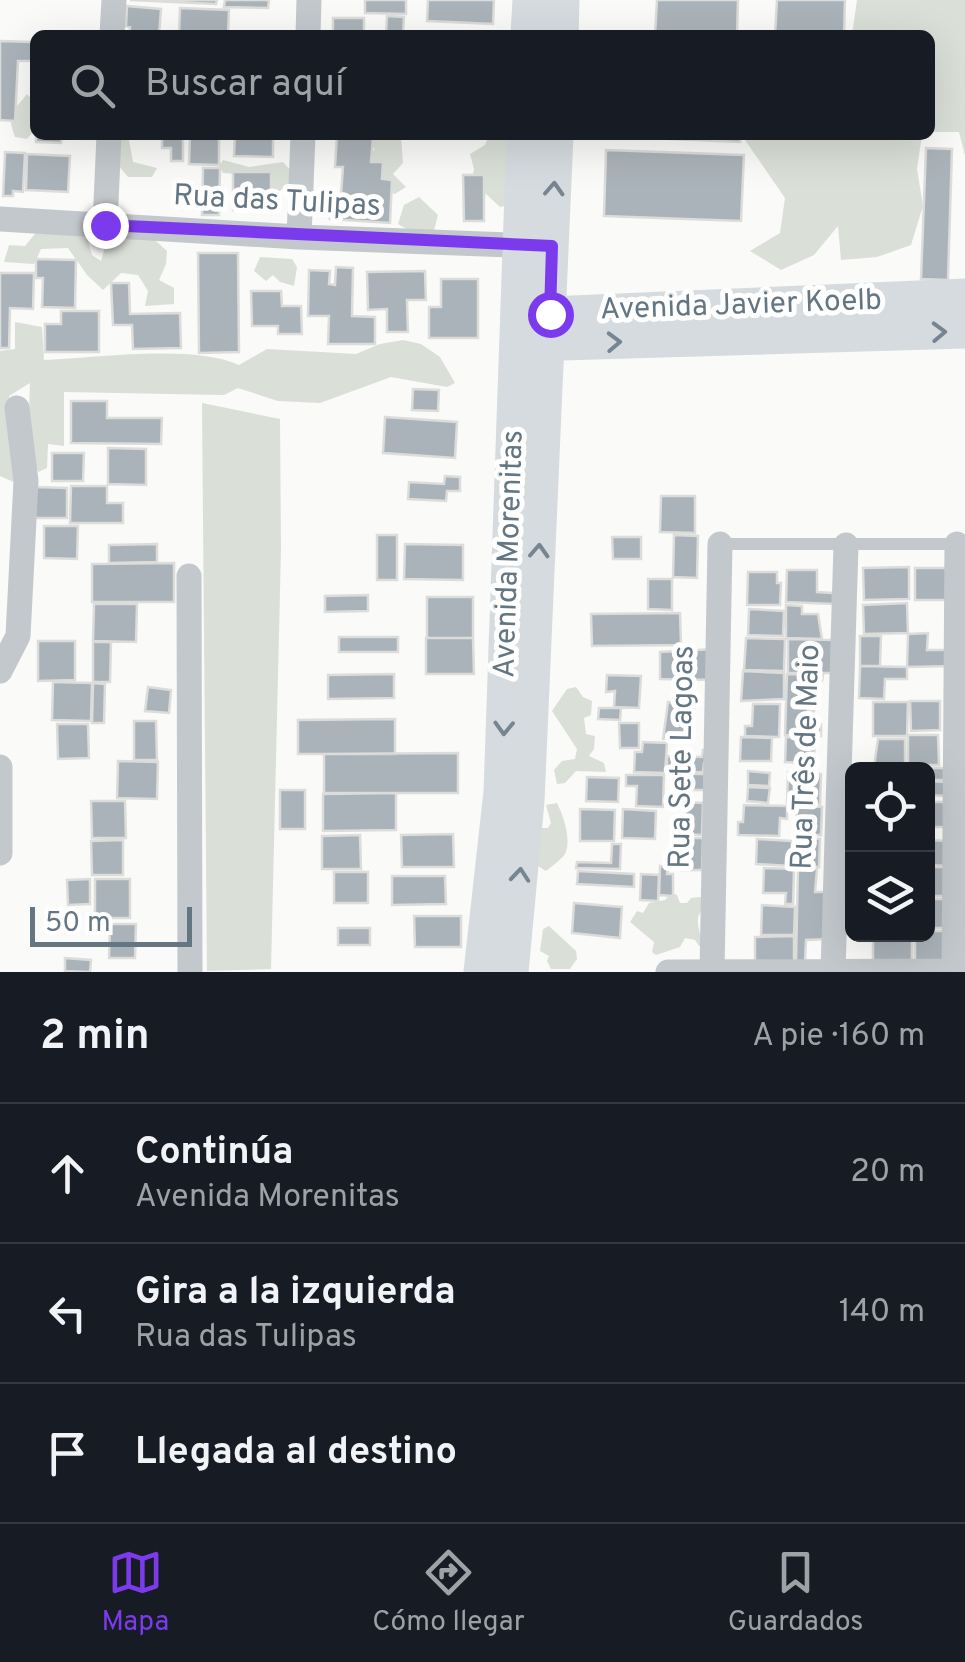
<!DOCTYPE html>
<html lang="es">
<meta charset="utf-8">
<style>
body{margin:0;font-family:Overpass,sans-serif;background:#242831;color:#f1f3f6}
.controls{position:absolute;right:30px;bottom:30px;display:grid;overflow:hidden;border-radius:15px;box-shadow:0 10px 40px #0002}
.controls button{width:90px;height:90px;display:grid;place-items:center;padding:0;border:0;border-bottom:2px solid #363941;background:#171b24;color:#f1f3f6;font:50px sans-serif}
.scale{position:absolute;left:30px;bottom:25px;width:162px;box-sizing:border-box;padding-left:10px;border:5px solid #657683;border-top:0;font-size:28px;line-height:35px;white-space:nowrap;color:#657683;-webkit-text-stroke:8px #fff;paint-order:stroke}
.stop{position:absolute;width:30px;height:30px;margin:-22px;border:8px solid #7c3aed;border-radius:50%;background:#fff}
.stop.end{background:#7c3aed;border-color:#fff;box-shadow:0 2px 10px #0008}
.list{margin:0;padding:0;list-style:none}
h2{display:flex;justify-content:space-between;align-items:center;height:130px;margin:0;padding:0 40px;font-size:42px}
h2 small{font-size:32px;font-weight:400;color:#9ea1a6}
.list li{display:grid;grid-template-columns:65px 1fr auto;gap:30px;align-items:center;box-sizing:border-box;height:140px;padding:0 40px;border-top:2px solid #363941}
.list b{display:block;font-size:38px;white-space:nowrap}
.list p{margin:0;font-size:32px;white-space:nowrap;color:#9ea1a6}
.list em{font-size:32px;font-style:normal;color:#9ea1a6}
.icon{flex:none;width:55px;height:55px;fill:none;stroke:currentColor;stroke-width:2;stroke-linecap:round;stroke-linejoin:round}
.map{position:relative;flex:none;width:965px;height:972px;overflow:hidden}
.search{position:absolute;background:#171b24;box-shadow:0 10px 40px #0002;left:30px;right:30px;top:30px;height:110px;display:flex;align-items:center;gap:25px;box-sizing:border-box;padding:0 35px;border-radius:15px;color:#9ea1a6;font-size:38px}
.sheet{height:550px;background:#171b24}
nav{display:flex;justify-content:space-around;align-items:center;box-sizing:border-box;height:140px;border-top:2px solid #363941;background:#171b24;font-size:28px;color:#9ea1a6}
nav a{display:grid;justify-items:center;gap:5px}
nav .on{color:#7c3aed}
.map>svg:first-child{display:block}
.green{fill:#dadfd7}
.building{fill:#aab3b9;stroke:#dcdcda;stroke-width:2.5}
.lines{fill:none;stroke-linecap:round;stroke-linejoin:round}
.lane{stroke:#c3c8cc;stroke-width:12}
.street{stroke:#c3c8cc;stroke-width:25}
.secondary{stroke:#d6dbdf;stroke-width:35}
.oneway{stroke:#768591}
.route{stroke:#7c3aed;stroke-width:12}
.labels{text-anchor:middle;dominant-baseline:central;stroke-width:10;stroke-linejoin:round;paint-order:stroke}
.street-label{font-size:30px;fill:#657683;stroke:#fff}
</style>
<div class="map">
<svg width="965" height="972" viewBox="0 0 965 972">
<rect width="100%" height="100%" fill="#fafaf8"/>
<path class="green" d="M 857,0 L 965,0 L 965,156 L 959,132 L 930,132 L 930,35 L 852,35 Z
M 27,94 L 35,102 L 32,133 L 27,139 L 15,137 C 6,112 12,113 27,94 Z
M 115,135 L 128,135 L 133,162 L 157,168 L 152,177 L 128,177 L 118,165 Z
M 371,135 L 401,137 L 403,163 L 393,174 L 406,187 L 395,194 L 377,187 L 364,168 L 375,148 L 362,145 Z
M 489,135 L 507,135 L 514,204 L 500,207 L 486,194 L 470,191 L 474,169 L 470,154 L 485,145 Z
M 745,135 L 922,135 L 917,169 L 923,206 L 911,245 L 877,257 L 841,260 L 838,226 L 814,255 L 781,270 L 750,251 L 780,233 L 785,198 L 745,140 Z
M 223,160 L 249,167 L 283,162 L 292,172 L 291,183 L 280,191 L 268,193 L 252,175 L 223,173 L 219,166 Z
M 419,197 L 438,215 L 433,234 L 410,231 L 398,224 L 404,205 Z
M 55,226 L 87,237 L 92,255 L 101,261 L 107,240 C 139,229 142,227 167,251 L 166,264 L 159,280 L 174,288 L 174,304 L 145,306 L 148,291 L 138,275 L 121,273 L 103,290 L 87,275 L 68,248 L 41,249 L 34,264 L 4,262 L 9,245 L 25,246 L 39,229 Z
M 260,257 L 292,259 L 297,267 L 294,286 L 280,282 L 273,275 L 266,281 L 254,271 Z
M 15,322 L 42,327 L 44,360 C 96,358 193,344 239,365 L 267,349 L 356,354 L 380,344 L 403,340 L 421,344 L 440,357 L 455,383 L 447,387 L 391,377 L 320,403 L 278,401 L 238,388 L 224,395 L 64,392 L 64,446 L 48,444 L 47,468 L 38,472 L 28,439 L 30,383 L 9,396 L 18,484 L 0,476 L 0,351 L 15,349 Z
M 202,403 L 280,419 L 281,549 L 271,969 L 207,971 Z
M 576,687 L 583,697 L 592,701 L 591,715 L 584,718 L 586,734 L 595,736 L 594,749 L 589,756 L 604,763 L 606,772 L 576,771 L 565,783 L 557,784 L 554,770 L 562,761 L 575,759 L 577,749 L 552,711 L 567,689 Z
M 557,803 C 563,815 572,840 565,854 C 563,858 551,867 546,871 L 538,866 L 535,828 L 548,828 L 551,823 L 546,805 Z
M 671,893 L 677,895 L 680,903 L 687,903 L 691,898 L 700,897 L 707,905 C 691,918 700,929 704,947 L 699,946 L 695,940 L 685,938 L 680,947 L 656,955 L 652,952 L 654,942 L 630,922 L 637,911 L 643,913 L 649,903 L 665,900 Z
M 549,926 L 576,951 L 577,959 L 570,969 L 551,969 L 547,961 L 549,956 L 540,951 L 543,929 Z"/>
<path class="building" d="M 130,0 L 217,0 L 216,4 Z
M 225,0 L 269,0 L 268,8 L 224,7 Z
M 365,0 L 406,0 L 406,14 L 365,13 Z
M 428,0 L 494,0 L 493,24 L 427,21 Z
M 657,0 L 738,0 L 737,35 L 655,35 Z
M 777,0 L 845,0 L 844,35 L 775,35 Z
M 127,6 L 161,9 L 159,35 L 130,33 L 130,27 L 126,26 Z
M 180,8 L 229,10 L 228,35 L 179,35 Z
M 387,16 L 404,17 L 403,35 L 386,35 Z
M 333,18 L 364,18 L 364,35 L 333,35 Z
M 0,41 L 33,42 L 32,61 L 18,61 L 15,121 L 0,120 Z
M 36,135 L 62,135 L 61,143 L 36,142 Z
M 162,135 L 183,135 L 183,161 L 171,161 L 171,148 L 162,148 Z
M 190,135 L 219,135 L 219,165 L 189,164 Z
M 235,135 L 273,135 L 273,157 L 234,156 Z
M 337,135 L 373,137 L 371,162 L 383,162 L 382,179 L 392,180 L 390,223 L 330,219 L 331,194 L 341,194 L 343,167 L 335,167 Z
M 649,135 L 740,135 L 740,142 L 648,138 Z
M 926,148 L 952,149 L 948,280 L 921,279 Z
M 606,150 L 744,155 L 741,221 L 604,216 Z
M 5,152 L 25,153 L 23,192 L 13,191 L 13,196 L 3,196 Z
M 27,154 L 70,156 L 68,192 L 26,190 Z
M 203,168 L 220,168 L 219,215 L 202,215 Z
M 233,172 L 271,172 L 271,211 L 233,210 Z
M 463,175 L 484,175 L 484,221 L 464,221 Z
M 198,253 L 238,253 L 239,352 L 199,353 Z
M 36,259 L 76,260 L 75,308 L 42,307 L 43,278 L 36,278 Z
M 336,267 L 353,268 L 352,316 L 375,317 L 375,344 L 328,344 L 329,316 L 308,316 L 309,270 L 330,271 L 329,284 L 335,285 Z
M 425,271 L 426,300 L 407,300 L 408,332 L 387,332 L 387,309 L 368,310 L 367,272 Z
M 0,273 L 34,273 L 33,309 L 10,308 L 9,348 L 0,348 Z
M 441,279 L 478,279 L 478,338 L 429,338 L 429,307 L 441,307 Z
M 111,283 L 129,283 L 130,314 L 180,313 L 181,348 L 133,349 L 132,325 L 113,325 Z
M 251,291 L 281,291 L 282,306 L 301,306 L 302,334 L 278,334 L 278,326 L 252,326 Z
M 61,311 L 99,311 L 99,352 L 45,352 L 45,324 L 61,324 Z
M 413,389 L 439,390 L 438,411 L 412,410 Z
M 71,401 L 107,401 L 107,418 L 162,418 L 161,444 L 71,443 Z
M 385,417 L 457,422 L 455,458 L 383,453 Z
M 108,448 L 146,449 L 146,485 L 108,484 Z
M 52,453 L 84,453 L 83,481 L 52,481 Z
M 445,476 L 460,477 L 460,491 L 447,491 L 446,501 L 408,499 L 409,482 L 444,484 Z
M 71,486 L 107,486 L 107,503 L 123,503 L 123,523 L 70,523 Z
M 35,487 L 67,488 L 67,518 L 35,518 Z
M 661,496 L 695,496 L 695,533 L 660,532 Z
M 44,526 L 78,526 L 77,559 L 44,558 Z
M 377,535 L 397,535 L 397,580 L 377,580 Z
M 674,535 L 698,536 L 697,578 L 673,577 Z
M 612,537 L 641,537 L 641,559 L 613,559 Z
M 157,544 L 157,562 L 109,563 L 109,545 Z
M 405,544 L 463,545 L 463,580 L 404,579 Z
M 174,563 L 174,602 L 92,602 L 92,564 Z
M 909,567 L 909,599 L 864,600 L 863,568 Z
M 915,568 L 947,568 L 947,600 L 915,600 Z
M 787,570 L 817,570 L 817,592 L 833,593 L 833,604 L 786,602 Z
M 748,572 L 777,572 L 777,583 L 781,583 L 780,605 L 747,605 Z
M 648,579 L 672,579 L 672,610 L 648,609 Z
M 368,595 L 368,611 L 325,612 L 325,596 Z
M 427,597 L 473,597 L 473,638 L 427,638 Z
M 907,603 L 908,633 L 864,634 L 863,605 Z
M 94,604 L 137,604 L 136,642 L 93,641 Z
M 786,605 L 802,606 L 802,614 L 818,614 L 822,639 L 786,638 Z
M 749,609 L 784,611 L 783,636 L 748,635 Z
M 680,613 L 681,645 L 592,646 L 591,614 Z
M 928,633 L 927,650 L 954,650 L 953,666 L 907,667 L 908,634 Z
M 860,636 L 881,636 L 880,666 L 860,666 Z
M 339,637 L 398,637 L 398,652 L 339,652 Z
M 426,638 L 473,638 L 474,674 L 426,674 Z
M 746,638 L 785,639 L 784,671 L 744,670 Z
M 788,639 L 836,640 L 836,673 L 788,673 Z
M 38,641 L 75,641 L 75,680 L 38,681 Z
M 93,642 L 111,642 L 110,682 L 93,682 Z
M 714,649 L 714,680 L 660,679 L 660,652 Z
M 860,666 L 907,667 L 907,679 L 885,679 L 884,699 L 859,698 Z
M 743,671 L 784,673 L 784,699 L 741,701 Z
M 394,674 L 394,698 L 328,699 L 328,675 Z
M 787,674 L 823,675 L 822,681 L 815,680 L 814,693 L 808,693 L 808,711 L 814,711 L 814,723 L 821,724 L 821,736 L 785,735 Z
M 607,675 L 641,676 L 639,708 L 614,707 L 615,691 L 606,692 Z
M 53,682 L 92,683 L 91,721 L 52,720 Z
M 93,683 L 105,684 L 104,723 L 92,723 Z
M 148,687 L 171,690 L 169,713 L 145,711 Z
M 910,701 L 940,701 L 940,730 L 911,731 Z
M 668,702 L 695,703 L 693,736 L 675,735 L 675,739 L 663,739 Z
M 873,702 L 908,702 L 907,736 L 873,736 Z
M 753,704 L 780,704 L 779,737 L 745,736 L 745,726 L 752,726 Z
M 599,708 L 621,708 L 620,720 L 598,719 Z
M 395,719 L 395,754 L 298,754 L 298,720 Z
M 134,721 L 156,721 L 157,760 L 134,760 Z
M 619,723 L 639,723 L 639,748 L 620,748 Z
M 57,724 L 88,724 L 89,758 L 58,759 Z
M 908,735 L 938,735 L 939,765 L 908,765 Z
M 741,737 L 772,738 L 771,761 L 740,761 Z
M 786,737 L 815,738 L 814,763 L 785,762 Z
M 878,739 L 905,739 L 905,767 L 874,767 Z
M 643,742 L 667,743 L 665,773 L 634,772 L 635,752 L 642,752 Z
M 703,750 L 714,750 L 704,763 L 703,772 L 667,773 L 667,756 L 702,757 Z
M 458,753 L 458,793 L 324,793 L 324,754 Z
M 118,761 L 158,762 L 157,799 L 117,798 Z
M 909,768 L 944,768 L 944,780 L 928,780 L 928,769 Z
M 748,771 L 770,773 L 769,786 L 748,785 Z
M 788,772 L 821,774 L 820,804 L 787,803 Z
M 686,774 L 705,774 L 705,790 L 686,790 Z
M 626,775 L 664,775 L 663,807 L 636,806 L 637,786 L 626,786 Z
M 587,777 L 619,778 L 618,802 L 586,801 Z
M 928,781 L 945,782 L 944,796 L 928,795 Z
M 748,787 L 770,788 L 768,803 L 747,801 Z
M 280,790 L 305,790 L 305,829 L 280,829 Z
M 396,793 L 396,830 L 323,831 L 323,794 Z
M 91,801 L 125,801 L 126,838 L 92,838 Z
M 685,802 L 703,803 L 702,835 L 684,834 Z
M 928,802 L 947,802 L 947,827 L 928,827 Z
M 744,805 L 787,806 L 787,819 L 780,818 L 779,836 L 738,835 L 738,822 L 743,822 Z
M 797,806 L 822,807 L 821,835 L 796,835 Z
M 580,809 L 615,810 L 614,841 L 580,841 Z
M 623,809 L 656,811 L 655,839 L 622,838 Z
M 453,834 L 454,867 L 402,867 L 401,835 Z
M 360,835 L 361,869 L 322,869 L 322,836 Z
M 682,838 L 703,838 L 702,870 L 681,870 Z
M 798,838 L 820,839 L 819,867 L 797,866 Z
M 757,839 L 792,841 L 791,866 L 756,864 Z
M 123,840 L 123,875 L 92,875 L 91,841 Z
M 928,840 L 948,841 L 948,866 L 928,865 Z
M 612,844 L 621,844 L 620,869 L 576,868 L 577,862 L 611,863 Z
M 660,866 L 668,867 L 667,874 L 673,874 L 673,896 L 659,895 Z
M 928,867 L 948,867 L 947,896 L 928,896 Z
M 764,868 L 794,869 L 793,904 L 785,904 L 786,893 L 763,893 Z
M 798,868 L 817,869 L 815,892 L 830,892 L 828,939 L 806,940 L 805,961 L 796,962 Z
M 578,871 L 634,874 L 634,887 L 577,884 Z
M 334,872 L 368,872 L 368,903 L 334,903 Z
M 641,874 L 659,875 L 658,901 L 640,900 Z
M 392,876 L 445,876 L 446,904 L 392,905 Z
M 90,879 L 90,904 L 68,905 L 67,880 Z
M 95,879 L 130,879 L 130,918 L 95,918 Z
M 928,899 L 947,899 L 947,928 L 928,928 Z
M 574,903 L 622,907 L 620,938 L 572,933 Z
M 762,905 L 795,907 L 794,935 L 761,935 Z
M 414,916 L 461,916 L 461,947 L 415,947 Z
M 110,924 L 136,924 L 135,958 L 109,958 Z
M 338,928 L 370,928 L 370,945 L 338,945 Z
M 928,931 L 945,931 L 946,961 L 915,961 L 915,934 L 928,934 Z
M 873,934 L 912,934 L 912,962 L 873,962 Z
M 794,936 L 794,965 L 755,965 L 755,937 Z
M 65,958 L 91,960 L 90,972 L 65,971 Z"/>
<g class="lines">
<path class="lane" d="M 720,544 L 962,544"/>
<path class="street" d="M 112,35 L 114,0
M 308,35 L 309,0
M 0,219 L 299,237 L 534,246
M 105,225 L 109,135
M 299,237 L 303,135
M 189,576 L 190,972
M 0,671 L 18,636 L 26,481 L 17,408
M 0,767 L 0,853
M 668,972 L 965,971
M 712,972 L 720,544
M 833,972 L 846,545
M 954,972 L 957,544"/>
<path class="secondary" d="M 528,35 L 530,0
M 561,35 L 562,0
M 526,315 L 965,296
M 528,344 L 965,331
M 481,972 L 501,792 L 524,135
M 511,972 L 527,801 L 556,135"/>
</g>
<defs><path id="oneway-chevron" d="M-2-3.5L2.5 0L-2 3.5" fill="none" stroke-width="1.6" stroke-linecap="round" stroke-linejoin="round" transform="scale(2.5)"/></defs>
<g class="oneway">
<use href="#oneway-chevron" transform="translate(554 189) rotate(-87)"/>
<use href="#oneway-chevron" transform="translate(939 332) rotate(-2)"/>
<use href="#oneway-chevron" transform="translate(614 342) rotate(-2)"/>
<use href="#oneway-chevron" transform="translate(539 551) rotate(-87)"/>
<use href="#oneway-chevron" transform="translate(504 728) rotate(92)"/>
<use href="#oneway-chevron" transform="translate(520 875) rotate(-85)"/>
</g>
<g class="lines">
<path class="route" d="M 105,225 L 552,246 L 550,314"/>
</g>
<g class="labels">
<g class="street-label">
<text transform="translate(277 202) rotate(3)">Rua das Tulipas</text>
<text transform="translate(741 306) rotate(-2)">Avenida Javier Koelb</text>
<text transform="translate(510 554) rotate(-88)">Avenida Morenitas</text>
<text transform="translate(683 757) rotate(-89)">Rua Sete Lagoas</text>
<text transform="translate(807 757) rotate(-88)">Rua Três de Maio</text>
</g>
</g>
</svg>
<div class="controls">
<button><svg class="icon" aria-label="locate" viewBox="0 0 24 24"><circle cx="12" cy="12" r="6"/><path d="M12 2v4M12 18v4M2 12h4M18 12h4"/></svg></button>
<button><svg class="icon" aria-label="layers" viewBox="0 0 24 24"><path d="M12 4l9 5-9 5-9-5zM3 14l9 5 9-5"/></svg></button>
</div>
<div class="scale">50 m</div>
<div class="stop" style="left:550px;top:314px"></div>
<div class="stop end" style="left:105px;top:225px"></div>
<div class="search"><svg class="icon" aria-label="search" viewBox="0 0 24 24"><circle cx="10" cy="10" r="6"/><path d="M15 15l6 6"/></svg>Buscar aquí</div>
</div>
<section class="sheet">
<h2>2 min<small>A pie · 160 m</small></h2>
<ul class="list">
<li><svg class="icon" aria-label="ahead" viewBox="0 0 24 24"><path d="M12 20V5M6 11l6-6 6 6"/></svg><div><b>Continúa</b><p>Avenida Morenitas</p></div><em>20 m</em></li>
<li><svg class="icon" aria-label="left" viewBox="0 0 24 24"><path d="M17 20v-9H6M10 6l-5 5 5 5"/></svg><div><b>Gira a la izquierda</b><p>Rua das Tulipas</p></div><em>140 m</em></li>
<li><svg class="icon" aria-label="arrive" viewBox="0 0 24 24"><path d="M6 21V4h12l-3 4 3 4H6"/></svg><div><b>Llegada al destino</b></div></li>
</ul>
</section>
<nav>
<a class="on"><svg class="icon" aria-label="map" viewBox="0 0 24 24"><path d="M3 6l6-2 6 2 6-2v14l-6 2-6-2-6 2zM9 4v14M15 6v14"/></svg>Mapa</a>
<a><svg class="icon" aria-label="directions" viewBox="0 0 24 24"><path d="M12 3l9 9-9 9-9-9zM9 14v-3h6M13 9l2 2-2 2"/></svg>Cómo llegar</a>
<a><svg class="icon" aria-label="saved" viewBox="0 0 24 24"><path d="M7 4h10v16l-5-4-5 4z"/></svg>Guardados</a>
</nav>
